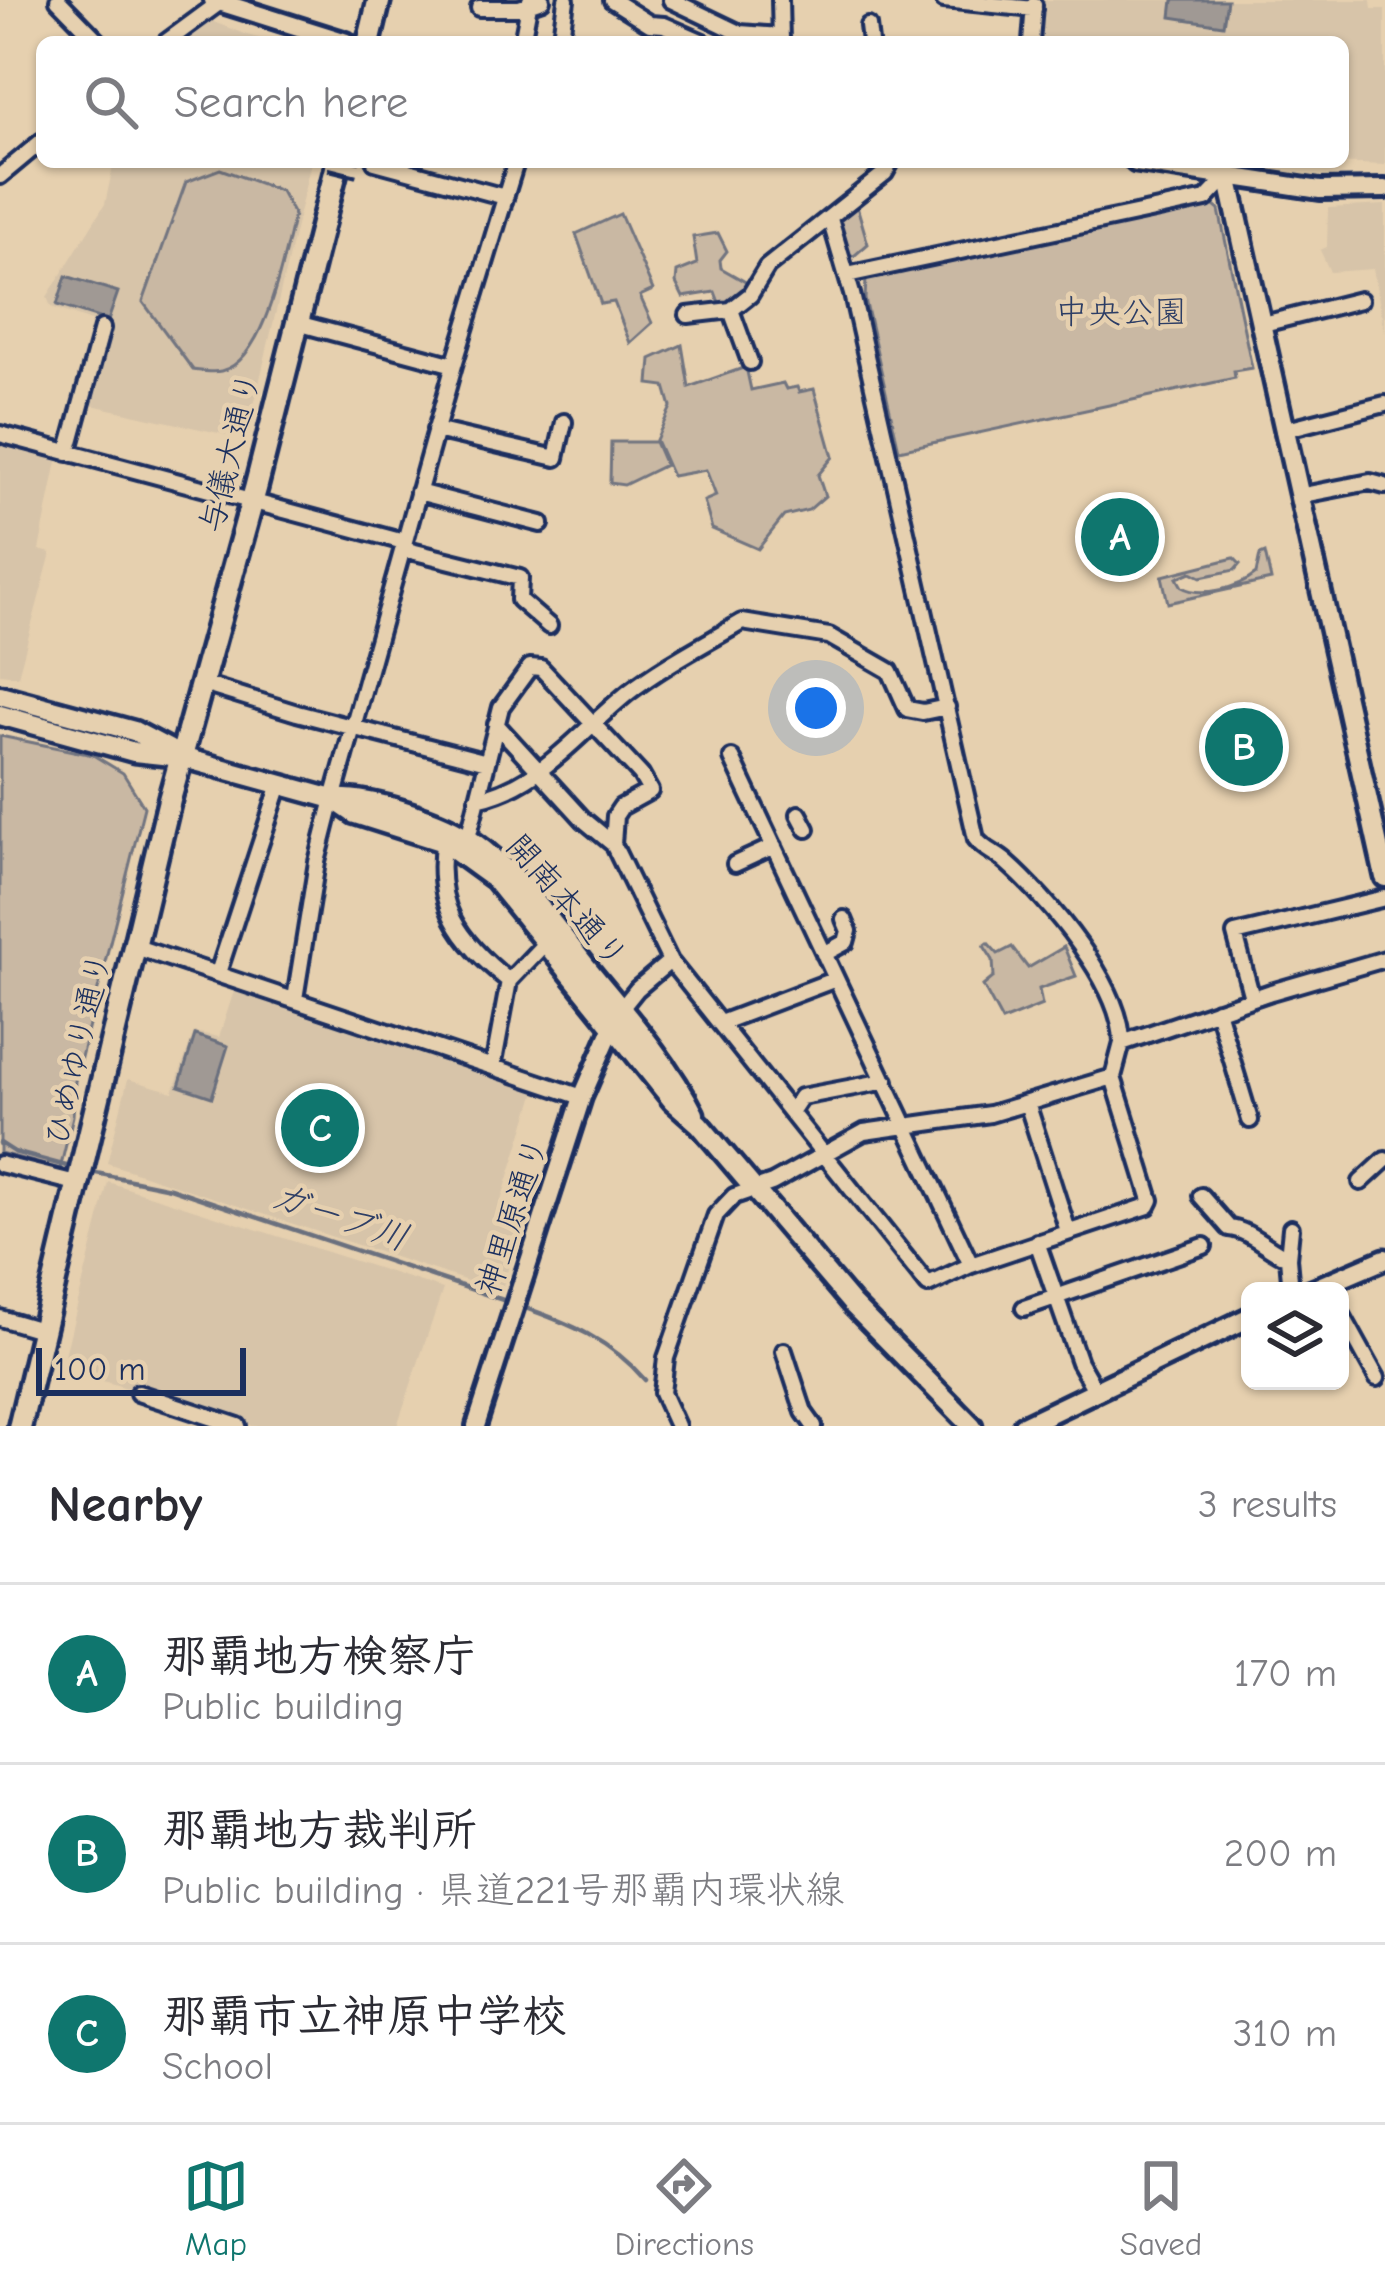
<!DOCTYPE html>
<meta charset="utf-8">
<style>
body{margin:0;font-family:"Comic Neue","Klee One",sans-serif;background:#f7f7f7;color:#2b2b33}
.controls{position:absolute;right:36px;bottom:36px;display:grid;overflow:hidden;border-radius:18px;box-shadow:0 3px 9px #0004}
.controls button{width:108px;height:108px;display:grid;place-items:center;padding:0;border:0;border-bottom:3px solid #e1e1e2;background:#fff;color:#2b2b33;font:60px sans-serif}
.scale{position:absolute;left:36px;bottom:30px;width:210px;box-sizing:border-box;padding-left:12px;border:6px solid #1b2f5e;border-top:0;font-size:33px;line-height:42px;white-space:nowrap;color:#1b2f5e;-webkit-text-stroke:9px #e6d0af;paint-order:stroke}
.you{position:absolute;left:816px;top:708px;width:42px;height:42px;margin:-30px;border:9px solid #fff;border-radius:50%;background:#1a73e8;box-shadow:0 0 0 18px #1a73e833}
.badge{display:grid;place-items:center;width:78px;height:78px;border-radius:50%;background:#0f766e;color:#fff;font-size:39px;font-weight:700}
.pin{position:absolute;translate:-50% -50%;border:6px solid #fff;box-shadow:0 3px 12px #0006}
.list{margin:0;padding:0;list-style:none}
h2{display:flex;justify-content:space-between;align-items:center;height:156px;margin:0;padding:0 48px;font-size:51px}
h2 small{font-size:39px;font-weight:400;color:#7c7c81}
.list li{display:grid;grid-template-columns:78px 1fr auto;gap:36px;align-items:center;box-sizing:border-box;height:180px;padding:0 48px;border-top:3px solid #e1e1e2}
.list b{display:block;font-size:45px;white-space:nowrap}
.list p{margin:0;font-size:39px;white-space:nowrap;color:#7c7c81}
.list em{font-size:39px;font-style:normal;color:#7c7c81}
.icon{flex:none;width:66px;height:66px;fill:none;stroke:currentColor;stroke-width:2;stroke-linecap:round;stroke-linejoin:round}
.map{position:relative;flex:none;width:1385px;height:1426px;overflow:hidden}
.search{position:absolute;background:#fff;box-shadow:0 3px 9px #0004;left:36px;right:36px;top:36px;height:132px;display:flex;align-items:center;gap:30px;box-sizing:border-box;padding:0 42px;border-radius:18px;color:#7c7c81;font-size:45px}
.sheet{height:696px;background:#fff}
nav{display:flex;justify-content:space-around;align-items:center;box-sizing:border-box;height:168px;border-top:3px solid #e1e1e2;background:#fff;font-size:33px;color:#7c7c81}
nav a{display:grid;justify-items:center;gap:6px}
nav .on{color:#0f766e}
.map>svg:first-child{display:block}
.built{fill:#d7c4a9}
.green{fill:#c9b8a3;stroke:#727480;stroke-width:3}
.water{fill:#a09994;stroke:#6b6f7e;stroke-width:3}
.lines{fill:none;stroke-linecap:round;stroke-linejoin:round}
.stream{stroke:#6b6f7e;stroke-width:4.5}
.minor-casing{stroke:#1b2f5e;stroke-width:22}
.tertiary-casing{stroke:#1b2f5e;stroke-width:26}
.secondary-casing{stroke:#1b2f5e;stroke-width:27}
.trunk-casing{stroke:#1b2f5e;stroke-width:30}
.minor{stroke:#e6d0af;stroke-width:14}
.tertiary{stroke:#e6d0af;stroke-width:16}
.secondary{stroke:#e6d0af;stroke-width:18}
.trunk{stroke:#e6d0af;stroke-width:21}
.pedestrian-bridge-casing{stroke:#1b2f5e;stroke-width:20;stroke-linecap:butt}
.pedestrian-bridge{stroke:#e6d0af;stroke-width:10}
.labels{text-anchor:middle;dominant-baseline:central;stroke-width:9;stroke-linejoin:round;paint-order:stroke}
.park-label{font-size:33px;fill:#2c3d65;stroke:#e6d0af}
.street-label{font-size:33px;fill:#1b2f5e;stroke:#e6d0af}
.water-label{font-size:36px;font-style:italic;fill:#2f3f66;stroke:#e6d0af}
</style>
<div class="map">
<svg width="1385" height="1426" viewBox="0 0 1385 1426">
<rect width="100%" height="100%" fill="#e6d0af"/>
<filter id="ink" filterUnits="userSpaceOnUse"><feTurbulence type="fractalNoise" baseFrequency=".00833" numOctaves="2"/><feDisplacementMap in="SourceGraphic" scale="24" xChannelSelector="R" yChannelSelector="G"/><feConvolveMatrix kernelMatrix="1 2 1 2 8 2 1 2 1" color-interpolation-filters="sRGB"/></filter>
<g filter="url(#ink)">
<path class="built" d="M 1043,0 L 1371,0 L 1372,9 L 1385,9 L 1385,165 L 1306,162 L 1343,162 L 1343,42 L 1039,42 Z
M 206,19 L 247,35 L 274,42 L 176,42 Z
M 114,162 L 311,162 L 246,439 L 87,404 L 106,326 L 51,307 L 47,297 L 105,204 Z
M 1385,205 L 1385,332 L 1373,269 L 1330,272 L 1320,250 L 1327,247 L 1328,208 Z
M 0,446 L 57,461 L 39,550 L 51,553 L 18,676 L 0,674 Z
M 235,988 L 537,1088 L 500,1204 L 525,1213 L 501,1292 L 107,1163 L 128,1079 L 173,1092 L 194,1032 L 219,1037 Z
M 108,1182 L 443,1289 L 397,1426 L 253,1426 L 80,1374 L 82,1364 L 65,1355 Z"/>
<path class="green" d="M 220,169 L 281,191 L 294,215 C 284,254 266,361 221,371 C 213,373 201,371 193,370 L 143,302 L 186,182 Z
M 1209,202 L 1219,210 L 1252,368 L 1234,371 L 1235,378 L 899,450 L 865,299 L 866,279 Z
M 856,203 L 868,244 L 854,256 L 845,252 C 837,224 833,223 856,203 Z
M 620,214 L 653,290 L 640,296 L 652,323 L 630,343 L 614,302 L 601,304 L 576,234 Z
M 718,233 L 727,251 L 720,260 L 721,268 L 749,284 L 736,301 L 720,305 L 715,292 L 683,297 L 676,283 L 677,272 L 697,264 L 693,237 Z
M 682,345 L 689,387 L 746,367 L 751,390 L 783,383 L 786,389 L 797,387 L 799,392 L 814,389 L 833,457 L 818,475 L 825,496 L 809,510 L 784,516 L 758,549 L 712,529 L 704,501 L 716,496 L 706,470 L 672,476 L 656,440 L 671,407 L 665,386 L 649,384 L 651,359 Z
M 611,442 L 655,442 L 665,465 L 624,485 L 610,483 Z
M 1265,553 L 1271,580 L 1168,603 L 1162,576 L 1234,558 L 1240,564 L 1235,570 L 1201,577 L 1191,572 L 1177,578 L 1182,587 C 1201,598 1239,588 1256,574 L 1260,555 Z
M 0,736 L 93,755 L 123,773 L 144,807 L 75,1081 L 73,1116 L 60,1169 L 0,1153 Z
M 988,943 L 998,954 L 1012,947 L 1028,968 L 1064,947 L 1076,976 L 1039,989 L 1042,1005 L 1002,1021 L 983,986 L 994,977 L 993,960 L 984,946 Z"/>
<path class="water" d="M 1173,0 L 1227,0 L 1223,25 L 1171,17 Z
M 66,276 L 118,292 L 108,321 L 57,305 Z
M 195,1035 L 228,1046 L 212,1097 L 179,1086 Z"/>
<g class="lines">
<path class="stream" d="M 0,1143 L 14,1152 L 74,1168
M 91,1172 L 170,1188 L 509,1302
M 520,1306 C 569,1323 611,1340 645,1380"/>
<defs>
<path id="minor" d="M 58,0 L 99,42
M 612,0 L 650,24 L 664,25 L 703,42
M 671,0 L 740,33 L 781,36
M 780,0 L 781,42
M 944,0 L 1034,9
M 479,8 L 519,8 L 542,0
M 868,26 L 870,42
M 561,37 L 566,0
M 166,42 L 219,3
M 522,42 L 530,0
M 1031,42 L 1034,5
M 375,162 L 505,197
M 0,176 L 42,141
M 830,219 L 852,294 L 976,839 C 984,850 996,853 1006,862 C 1048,899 1122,985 1122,1043
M 847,275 L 1206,199 L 1228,176
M 731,310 L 750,362
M 688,315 L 731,310 L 750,295 L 767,267 L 885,173 L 891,162
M 297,323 L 454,365
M 1259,325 L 1360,300
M 435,430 L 556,458 L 564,422
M 1283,430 L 1385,404
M 0,434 L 404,542
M 68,453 L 102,328
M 418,492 L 541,524
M 1298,496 L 1370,482 L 1385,486
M 403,549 L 520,578 L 519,600 L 549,626
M 200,683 L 297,713 L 487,762
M 496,724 L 584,820 L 613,844
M 732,758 L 971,1265
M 477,799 C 541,786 580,731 629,692 C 664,665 705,644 742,622 L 829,636 L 890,671 L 907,709 L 923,712 L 947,707
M 799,814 L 807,829
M 444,838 C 433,906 458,940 509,981
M 468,838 L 501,707 L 530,667 L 541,668 L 641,775 L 650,791 L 621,807 L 615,816 L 613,844 L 670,961 L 928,1285 L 971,1265 L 1148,1206 L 1151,1200 L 1113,1077 L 1122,1043 L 1271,992 L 1385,959
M 735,864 L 774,846
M 136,947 L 582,1097
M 824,954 L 846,942 L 849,931 L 844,919
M 218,973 L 280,784
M 1252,998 L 1235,934 L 1385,898
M 295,999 L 317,862 L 333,799 L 454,365 L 516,162
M 621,1009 L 637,989 L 670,961
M 1217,1010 L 1250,1120
M 720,1023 L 836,979
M 493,1067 L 509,981 L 548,940
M 1027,1103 L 1068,1231
M 791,1112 L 801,1097 L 886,1081
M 0,1164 L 80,1184
M 1361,1182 L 1385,1160
M 1201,1196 L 1229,1228 C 1250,1230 1267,1249 1288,1258 L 1291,1291
M 1037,1242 L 1079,1362 L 1095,1390
M 1288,1258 L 1291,1228
M 1024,1308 L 1204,1246
M 1340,1311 L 1377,1378
M 0,1318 L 44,1331
M 784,1351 L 804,1412 L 814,1426
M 138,1393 L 238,1426
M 677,1426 L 662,1393 L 666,1358 L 716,1215 L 734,1196 L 772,1183 L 864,1132 L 990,1114 L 1113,1077"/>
<path id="tertiary" d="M 213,0 L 346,42
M 1228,176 L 1320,190 L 1385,189
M 476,1426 L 582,1097 L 616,1019"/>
<path id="secondary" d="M 1136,162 L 1228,176 L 1385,877
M 0,695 L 134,731 L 172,751
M 0,715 L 134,752 L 181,757 L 333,799 L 355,814 L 443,842 L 494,879 L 673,1101 L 699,1124 L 852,1304 L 972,1426
M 333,799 C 371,797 443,820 473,842 C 518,874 551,922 585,965 C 623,1012 667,1060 694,1114
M 1310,1291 L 1385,1259
M 1023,1426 L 1250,1317"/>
<path id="trunk" d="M 369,42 L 379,0
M 20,1426 L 170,798 L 256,487 L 338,162"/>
</defs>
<use href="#minor" class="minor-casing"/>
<use href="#tertiary" class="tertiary-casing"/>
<use href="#secondary" class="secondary-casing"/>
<use href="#trunk" class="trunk-casing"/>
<use href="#minor" class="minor"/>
<use href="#tertiary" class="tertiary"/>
<use href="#secondary" class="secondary"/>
<use href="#trunk" class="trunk"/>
<defs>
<path id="pedestrian-bridge" d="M 330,162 L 358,169"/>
</defs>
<use href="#pedestrian-bridge" class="pedestrian-bridge-casing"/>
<use href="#pedestrian-bridge" class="pedestrian-bridge"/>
</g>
</g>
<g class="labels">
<g class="park-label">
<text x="1121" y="312">中央公園</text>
</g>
<g class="street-label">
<text transform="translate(230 452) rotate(-76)">与儀大通り</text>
<text transform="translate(567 901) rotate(49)">開南本通り</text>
<text transform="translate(78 1049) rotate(-77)">ひめゆり通り</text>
<text transform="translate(512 1216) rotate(-72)">神里原通り</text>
</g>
<g class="water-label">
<text transform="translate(340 1217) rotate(19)">ガーブ川</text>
</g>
</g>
</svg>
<div class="controls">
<button><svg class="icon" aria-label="layers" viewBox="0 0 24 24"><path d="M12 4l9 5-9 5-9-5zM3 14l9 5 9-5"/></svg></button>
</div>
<div class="scale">100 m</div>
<div class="you"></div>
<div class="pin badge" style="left:1120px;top:537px">A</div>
<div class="pin badge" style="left:1244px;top:747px">B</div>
<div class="pin badge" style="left:320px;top:1128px">C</div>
<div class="search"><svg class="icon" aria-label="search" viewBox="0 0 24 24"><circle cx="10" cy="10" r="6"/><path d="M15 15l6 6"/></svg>Search here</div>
</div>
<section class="sheet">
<h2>Nearby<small>3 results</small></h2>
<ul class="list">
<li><span class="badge">A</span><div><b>那覇地方検察庁</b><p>Public building</p></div><em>170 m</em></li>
<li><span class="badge">B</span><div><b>那覇地方裁判所</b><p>Public building · 県道221号那覇内環状線</p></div><em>200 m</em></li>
<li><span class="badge">C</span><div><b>那覇市立神原中学校</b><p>School</p></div><em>310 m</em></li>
</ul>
</section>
<nav>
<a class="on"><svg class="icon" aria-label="map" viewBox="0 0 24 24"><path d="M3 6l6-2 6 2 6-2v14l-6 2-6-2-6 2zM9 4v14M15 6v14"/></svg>Map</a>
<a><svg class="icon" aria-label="directions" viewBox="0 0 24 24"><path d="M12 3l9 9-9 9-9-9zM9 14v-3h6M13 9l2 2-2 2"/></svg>Directions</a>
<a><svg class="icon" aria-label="saved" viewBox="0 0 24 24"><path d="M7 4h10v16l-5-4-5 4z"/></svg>Saved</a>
</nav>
